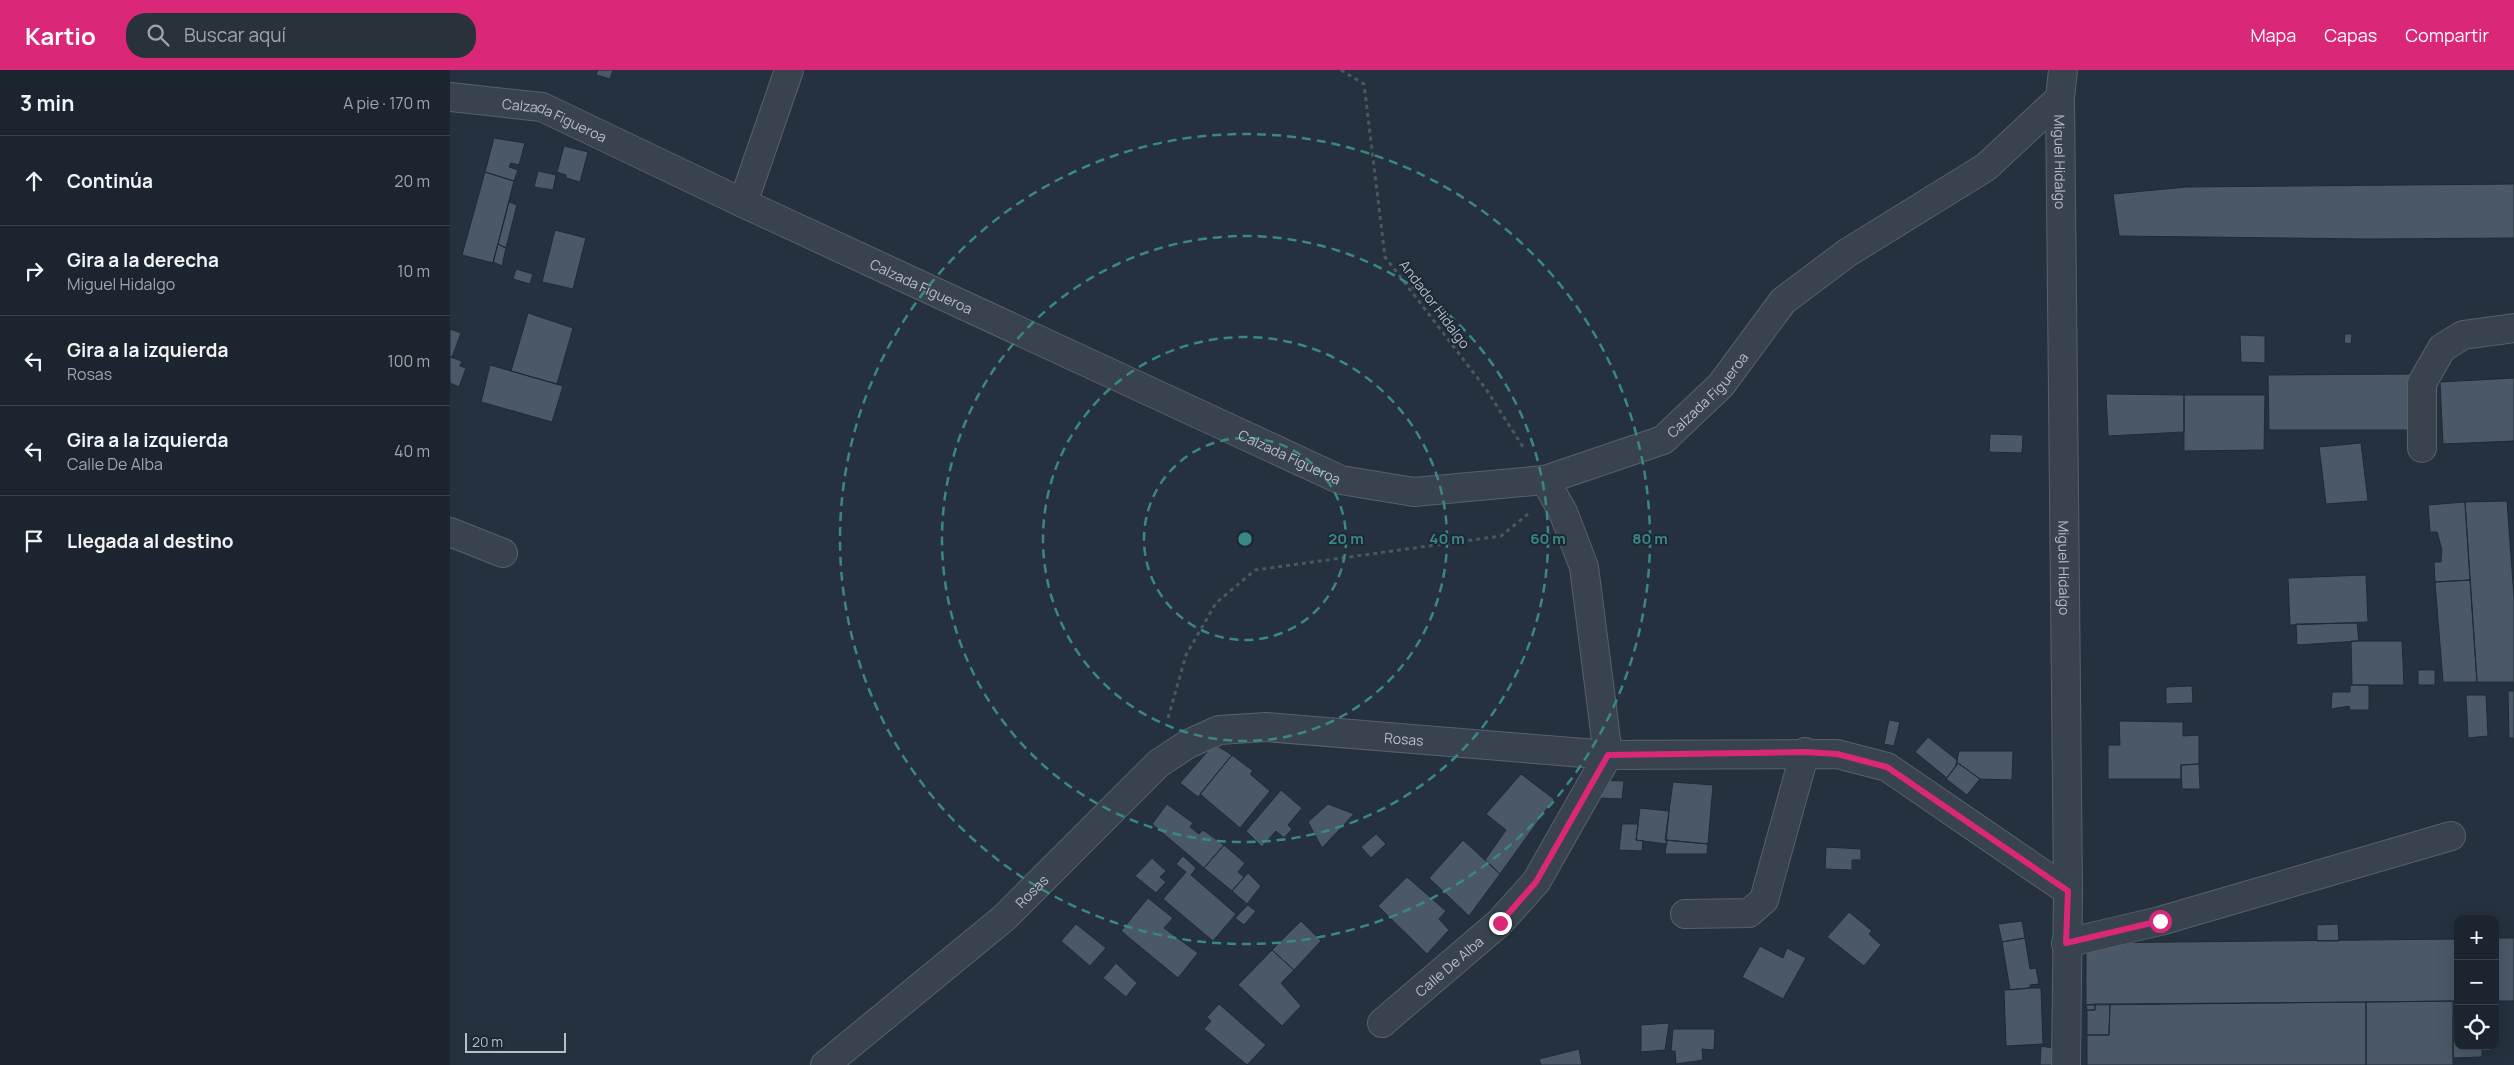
<!DOCTYPE html>
<html lang="es">
<meta charset="utf-8">
<style>
body{margin:0;font-family:Manrope,sans-serif;background:#29313b;color:#f1f3f6}
.controls{position:absolute;right:15px;bottom:15px;display:grid;overflow:hidden;border-radius:10px;box-shadow:0 5px 20px #0002}
.controls button{width:45px;height:45px;display:grid;place-items:center;padding:0;border:0;border-bottom:1px solid #3a424b;background:#1c252f;color:#f1f3f6;font:25px sans-serif}
.scale{position:absolute;left:15px;bottom:12px;width:101px;box-sizing:border-box;padding-left:5px;border:2px solid #b6beca;border-top:0;font-size:14px;line-height:18px;white-space:nowrap;color:#b6beca;-webkit-text-stroke:4px #1e2834;paint-order:stroke}
.stop{position:absolute;width:15px;height:15px;margin:-11px;border:4px solid #db2777;border-radius:50%;background:#fff}
.stop.end{background:#db2777;border-color:#fff;box-shadow:0 1px 5px #0008}
.list{margin:0;padding:0;list-style:none}
h2{display:flex;justify-content:space-between;align-items:center;height:65px;margin:0;padding:0 20px;font-size:21px}
h2 small{font-size:16px;font-weight:400;color:#a0a5aa}
.list li{display:grid;grid-template-columns:32px 1fr auto;gap:15px;align-items:center;box-sizing:border-box;height:90px;padding:0 20px;border-top:1px solid #3a424b}
.list b{display:block;font-size:19px;white-space:nowrap}
.list p{margin:0;font-size:16px;white-space:nowrap;color:#a0a5aa}
.list em{font-size:16px;font-style:normal;color:#a0a5aa}
.icon{flex:none;width:28px;height:28px;fill:none;stroke:currentColor;stroke-width:2;stroke-linecap:round;stroke-linejoin:round}
.map{position:relative;flex:none;width:2064px;height:995px;overflow:hidden}
header{display:flex;align-items:center;gap:30px;box-sizing:border-box;height:70px;padding:0 25px;background:#db2777;color:#fff}
header strong{font-size:24px}
nav{display:flex;gap:28px;margin-inline-start:auto;font-size:18px}
.search{width:350px;height:45px;background:#29313b;display:flex;align-items:center;gap:12px;box-sizing:border-box;padding:0 18px;border-radius:20px;color:#a0a5aa;font-size:19px}
main{display:flex}
aside{flex:1;background:#1c252f}
.map>svg:first-child{display:block}
.building{fill:#4b5868;stroke:#202a36}
.lines{fill:none;stroke-linecap:round;stroke-linejoin:round}
.minor-casing{stroke:#57616d;stroke-width:30}
.path{stroke:#455b5d;stroke-width:3;stroke-dasharray:4 4;stroke-linecap:butt}
.minor{stroke:#39434f;stroke-width:28}
.route{stroke:#db2777;stroke-width:6}
.ring{fill:none;stroke:#398885;stroke-width:2.5;stroke-dasharray:9 6}
.labels{text-anchor:middle;dominant-baseline:central;stroke-width:4;stroke-linejoin:round;paint-order:stroke}
.street-label{font-size:14px;fill:#b6beca;stroke:#1e2834}
.centre{fill:#398885;stroke:#1e2834;stroke-width:2.5}
.ring-label{font-size:15px;text-anchor:middle;font-weight:bold;fill:#398885;stroke:#1e2834;stroke-width:4;stroke-linejoin:round;paint-order:stroke}
</style>
<header>
<strong>Kartio</strong>
<div class="search"><svg class="icon" aria-label="search" viewBox="0 0 24 24"><circle cx="10" cy="10" r="6"/><path d="M15 15l6 6"/></svg>Buscar aquí</div>
<nav><a>Mapa</a><a>Capas</a><a>Compartir</a></nav>
</header>
<main>
<aside>
<h2>3 min<small>A pie · 170 m</small></h2>
<ul class="list">
<li><svg class="icon" aria-label="ahead" viewBox="0 0 24 24"><path d="M12 20V5M6 11l6-6 6 6"/></svg><div><b>Continúa</b></div><em>20 m</em></li>
<li><svg class="icon" aria-label="right" viewBox="0 0 24 24"><path d="M7 20v-9h11M14 6l5 5-5 5"/></svg><div><b>Gira a la derecha</b><p>Miguel Hidalgo</p></div><em>10 m</em></li>
<li><svg class="icon" aria-label="left" viewBox="0 0 24 24"><path d="M17 20v-9H6M10 6l-5 5 5 5"/></svg><div><b>Gira a la izquierda</b><p>Rosas</p></div><em>100 m</em></li>
<li><svg class="icon" aria-label="left" viewBox="0 0 24 24"><path d="M17 20v-9H6M10 6l-5 5 5 5"/></svg><div><b>Gira a la izquierda</b><p>Calle De Alba</p></div><em>40 m</em></li>
<li><svg class="icon" aria-label="arrive" viewBox="0 0 24 24"><path d="M6 21V4h12l-3 4 3 4H6"/></svg><div><b>Llegada al destino</b></div></li>
</ul>
</aside>
<div class="map">
<svg width="2064" height="995" viewBox="0 0 2064 995">
<rect width="100%" height="100%" fill="#25313f"/>
<path class="building" d="M 148,0 L 163,0 L 160,9 L 146,5 Z
M 44,68 L 75,73 L 69,95 L 61,93 L 59,97 L 68,100 L 64,111 L 35,102 Z
M 114,76 L 138,82 L 130,112 L 116,108 L 116,105 L 107,102 Z
M 88,101 L 106,105 L 103,120 L 84,117 Z
M 35,102 L 64,111 L 43,193 L 12,185 Z
M 2064,114 L 2064,168 L 1918,169 L 1669,166 L 1663,124 L 1736,117 Z
M 59,132 L 67,135 L 56,178 L 48,174 Z
M 105,160 L 136,168 L 123,219 L 92,212 Z
M 48,174 L 56,178 L 52,196 L 43,192 Z
M 66,199 L 83,204 L 80,214 L 63,209 Z
M 78,243 L 123,258 L 107,314 L 61,301 Z
M 0,259 L 11,263 L 2,287 L 0,287 Z
M 1895,264 L 1902,264 L 1901,274 L 1894,273 Z
M 1790,265 L 1815,266 L 1815,293 L 1791,292 Z
M 0,287 L 12,291 L 10,296 L 16,298 L 9,317 L 0,313 Z
M 40,295 L 113,316 L 102,352 L 31,332 Z
M 1969,304 L 1970,360 L 1819,360 L 1818,305 Z
M 2064,308 L 2064,371 L 1993,374 L 1990,312 Z
M 1656,324 L 1734,325 L 1734,362 L 1658,366 Z
M 1734,325 L 1815,325 L 1814,380 L 1734,381 Z
M 1540,364 L 1573,365 L 1572,383 L 1539,382 Z
M 1911,373 L 1918,431 L 1876,434 L 1869,377 Z
M 2057,431 L 2064,528 L 2064,612 L 2027,612 L 2015,432 Z
M 2015,432 L 2020,510 L 1985,512 L 1984,492 L 1991,492 L 1992,480 L 1987,462 L 1980,462 L 1978,435 Z
M 1916,505 L 1918,552 L 1840,555 L 1838,508 Z
M 2020,510 L 2027,612 L 1993,612 L 1985,512 Z
M 1907,553 L 1909,571 L 1847,575 L 1846,554 Z
M 1901,571 L 1952,571 L 1954,615 L 1902,615 Z
M 1968,600 L 1985,600 L 1985,615 L 1968,615 Z
M 1902,615 L 1919,615 L 1919,640 L 1900,640 L 1899,636 L 1881,639 L 1882,622 L 1900,622 L 1900,616 Z
M 1742,616 L 1743,633 L 1716,634 L 1716,617 Z
M 2058,621 L 2064,621 L 2064,668 L 2059,668 Z
M 2016,625 L 2036,625 L 2038,666 L 2018,668 Z
M 1439,650 L 1450,652 L 1444,676 L 1434,674 Z
M 1669,651 L 1733,652 L 1733,666 L 1749,665 L 1749,694 L 1731,695 L 1731,709 L 1658,709 L 1658,675 L 1670,675 Z
M 1478,667 L 1507,690 L 1506,696 L 1497,708 L 1465,682 Z
M 764,674 L 782,685 L 748,727 L 730,713 Z
M 1509,681 L 1563,681 L 1562,710 L 1530,709 L 1508,693 L 1506,696 Z
M 782,685 L 803,701 L 800,704 L 820,721 L 790,758 L 750,724 Z
M 1508,693 L 1530,709 L 1517,725 L 1496,709 Z
M 1749,694 L 1750,719 L 1732,719 L 1731,695 Z
M 1071,704 L 1104,729 L 1050,804 L 1035,790 L 1056,760 L 1036,744 Z
M 1151,710 L 1174,711 L 1172,729 L 1149,728 Z
M 1223,712 L 1263,715 L 1258,774 L 1215,770 Z
M 831,720 L 852,738 L 838,755 L 842,759 L 834,768 L 826,761 L 812,777 L 796,761 Z
M 717,734 L 743,753 L 740,757 L 749,764 L 753,760 L 774,775 L 754,798 L 702,754 Z
M 878,734 L 904,744 L 872,778 L 858,752 Z
M 1190,738 L 1219,741 L 1216,774 L 1186,770 Z
M 1172,754 L 1188,754 L 1186,770 L 1193,771 L 1192,781 L 1169,780 Z
M 926,764 L 936,774 L 921,788 L 911,777 Z
M 1013,770 L 1050,804 L 1019,846 L 979,808 Z
M 1217,770 L 1258,774 L 1257,784 L 1215,784 Z
M 774,775 L 795,793 L 788,802 L 794,807 L 782,821 L 754,798 Z
M 1376,777 L 1411,779 L 1411,790 L 1402,790 L 1402,800 L 1375,799 Z
M 733,786 L 746,798 L 741,805 L 786,844 L 763,871 L 713,829 L 736,802 L 726,794 Z
M 702,788 L 716,801 L 710,807 L 716,812 L 706,823 L 685,806 Z
M 798,803 L 811,816 L 797,834 L 782,821 Z
M 957,807 L 996,841 L 989,849 L 999,860 L 977,884 L 928,836 Z
M 698,828 L 723,848 L 714,858 L 748,883 L 728,908 L 671,861 Z
M 798,835 L 806,841 L 794,855 L 785,848 Z
M 1399,842 L 1422,861 L 1419,864 L 1431,875 L 1414,896 L 1377,867 Z
M 851,851 L 871,871 L 844,900 L 822,880 Z
M 1572,851 L 1575,868 L 1552,872 L 1548,854 Z
M 626,854 L 656,878 L 640,896 L 611,871 Z
M 1888,854 L 1889,871 L 1867,871 L 1867,855 Z
M 1575,868 L 1580,899 L 1586,898 L 1589,914 L 1580,915 L 1580,918 L 1560,920 L 1552,872 Z
M 2045,868 L 2064,868 L 2064,931 L 2045,931 Z
M 2008,869 L 2008,931 L 1636,935 L 1636,873 Z
M 1310,876 L 1333,888 L 1337,878 L 1356,888 L 1333,929 L 1292,907 Z
M 822,880 L 844,900 L 831,913 L 851,936 L 832,956 L 788,915 Z
M 666,893 L 687,913 L 676,927 L 653,908 Z
M 1580,918 L 1591,918 L 1593,974 L 1556,976 L 1554,920 Z
M 2003,931 L 2003,995 L 1916,995 L 1916,932 Z
M 1916,932 L 1916,995 L 1637,995 L 1637,965 L 1659,965 L 1660,934 Z
M 769,934 L 816,975 L 797,995 L 754,959 L 761,951 L 757,947 Z
M 1645,934 L 1660,934 L 1659,965 L 1637,965 L 1637,940 L 1645,940 Z
M 1645,934 L 1645,940 L 1637,940 L 1636,935 Z
M 2003,948 L 2008,948 L 2008,976 L 2032,976 L 2032,987 L 2003,988 Z
M 1219,953 L 1215,980 L 1191,982 L 1191,955 Z
M 1223,959 L 1265,959 L 1264,980 L 1252,979 L 1253,990 L 1226,994 L 1225,981 L 1221,981 Z
M 1591,976 L 1607,979 L 1607,995 L 1590,995 Z
M 1129,979 L 1132,995 L 1091,995 L 1089,989 Z"/>
<g class="lines">
<defs>
<g id="minor">
<path id="s1" d="M 1613,0 L 1610,28 L 1618,821 L 1616,995"/>
<path id="s2" d="M 0,27 L 92,37 L 293,133 L 891,410 L 964,422 L 1095,410 L 1213,370 L 1271,315 L 1333,231 L 1397,183 L 1536,97 L 1610,28"/>
<path d="M 293,133 L 339,0"/>
<path d="M 1972,378 L 1972,313 L 1992,278 L 2013,265 L 2064,258"/>
<path d="M 0,462 L 53,483"/>
<path d="M 1235,844 L 1299,843 L 1314,830 L 1355,682"/>
<path d="M 1616,873 L 1710,851 L 2001,766"/>
<path id="s3" d="M 932,953 L 1049,853 L 1086,812 L 1158,685 L 1134,497 L 1113,442 L 1095,410"/>
<path id="s4" d="M 375,995 L 554,848 L 709,693 L 738,674 L 769,660 L 816,657 L 1158,685 L 1387,684 L 1437,697 L 1618,821"/>
</g>
</defs>
<use href="#minor" class="minor-casing"/>
<path class="path" d="M 891,0 L 914,14 L 935,187 L 1036,319 L 1075,380
M 718,648 L 736,585 L 766,533 L 805,500 L 1051,466 L 1078,444"/>
<use href="#minor" class="minor"/>
</g>
<g class="lines">
<path class="route" d="M 1050,853 L 1086,812 L 1158,685 L 1355,682 L 1387,684 L 1437,697 L 1618,821 L 1616,873 L 1710,851"/>
</g>
<g class="ring">
<circle cx="795" cy="469" r="101"/>
<circle cx="795" cy="469" r="202"/>
<circle cx="795" cy="469" r="303"/>
<circle cx="795" cy="469" r="405"/>
</g>
<g class="labels">
<g class="street-label">
<text stroke="none"><textPath href="#s2" startOffset="108">Calzada Figueroa</textPath></text>
<text stroke="none"><textPath href="#s1" startOffset="92">Miguel Hidalgo</textPath></text>
<text stroke="none"><textPath href="#s2" startOffset="512">Calzada Figueroa</textPath></text>
<text transform="translate(985 234) rotate(53)">Andador Hidalgo</text>
<text stroke="none"><textPath href="#s2" startOffset="1368">Calzada Figueroa</textPath></text>
<text stroke="none"><textPath href="#s2" startOffset="918">Calzada Figueroa</textPath></text>
<text stroke="none"><textPath href="#s1" startOffset="498">Miguel Hidalgo</textPath></text>
<text stroke="none"><textPath href="#s4" startOffset="705">Rosas</textPath></text>
<text stroke="none"><textPath href="#s4" startOffset="270">Rosas</textPath></text>
<text stroke="none"><textPath href="#s3" startOffset="88">Calle De Alba</textPath></text>
</g>
</g>
<circle cx="795" cy="469" r="8" class="centre"/>
<g class="ring-label">
<text x="896" y="474">20 m</text>
<text x="997" y="474">40 m</text>
<text x="1098" y="474">60 m</text>
<text x="1200" y="474">80 m</text>
</g>
</svg>
<div class="controls">
<button>+</button>
<button>−</button>
<button><svg class="icon" aria-label="locate" viewBox="0 0 24 24"><circle cx="12" cy="12" r="6"/><path d="M12 2v4M12 18v4M2 12h4M18 12h4"/></svg></button>
</div>
<div class="scale">20 m</div>
<div class="stop" style="left:1710px;top:851px"></div>
<div class="stop end" style="left:1050px;top:853px"></div>
</div>
</main>
